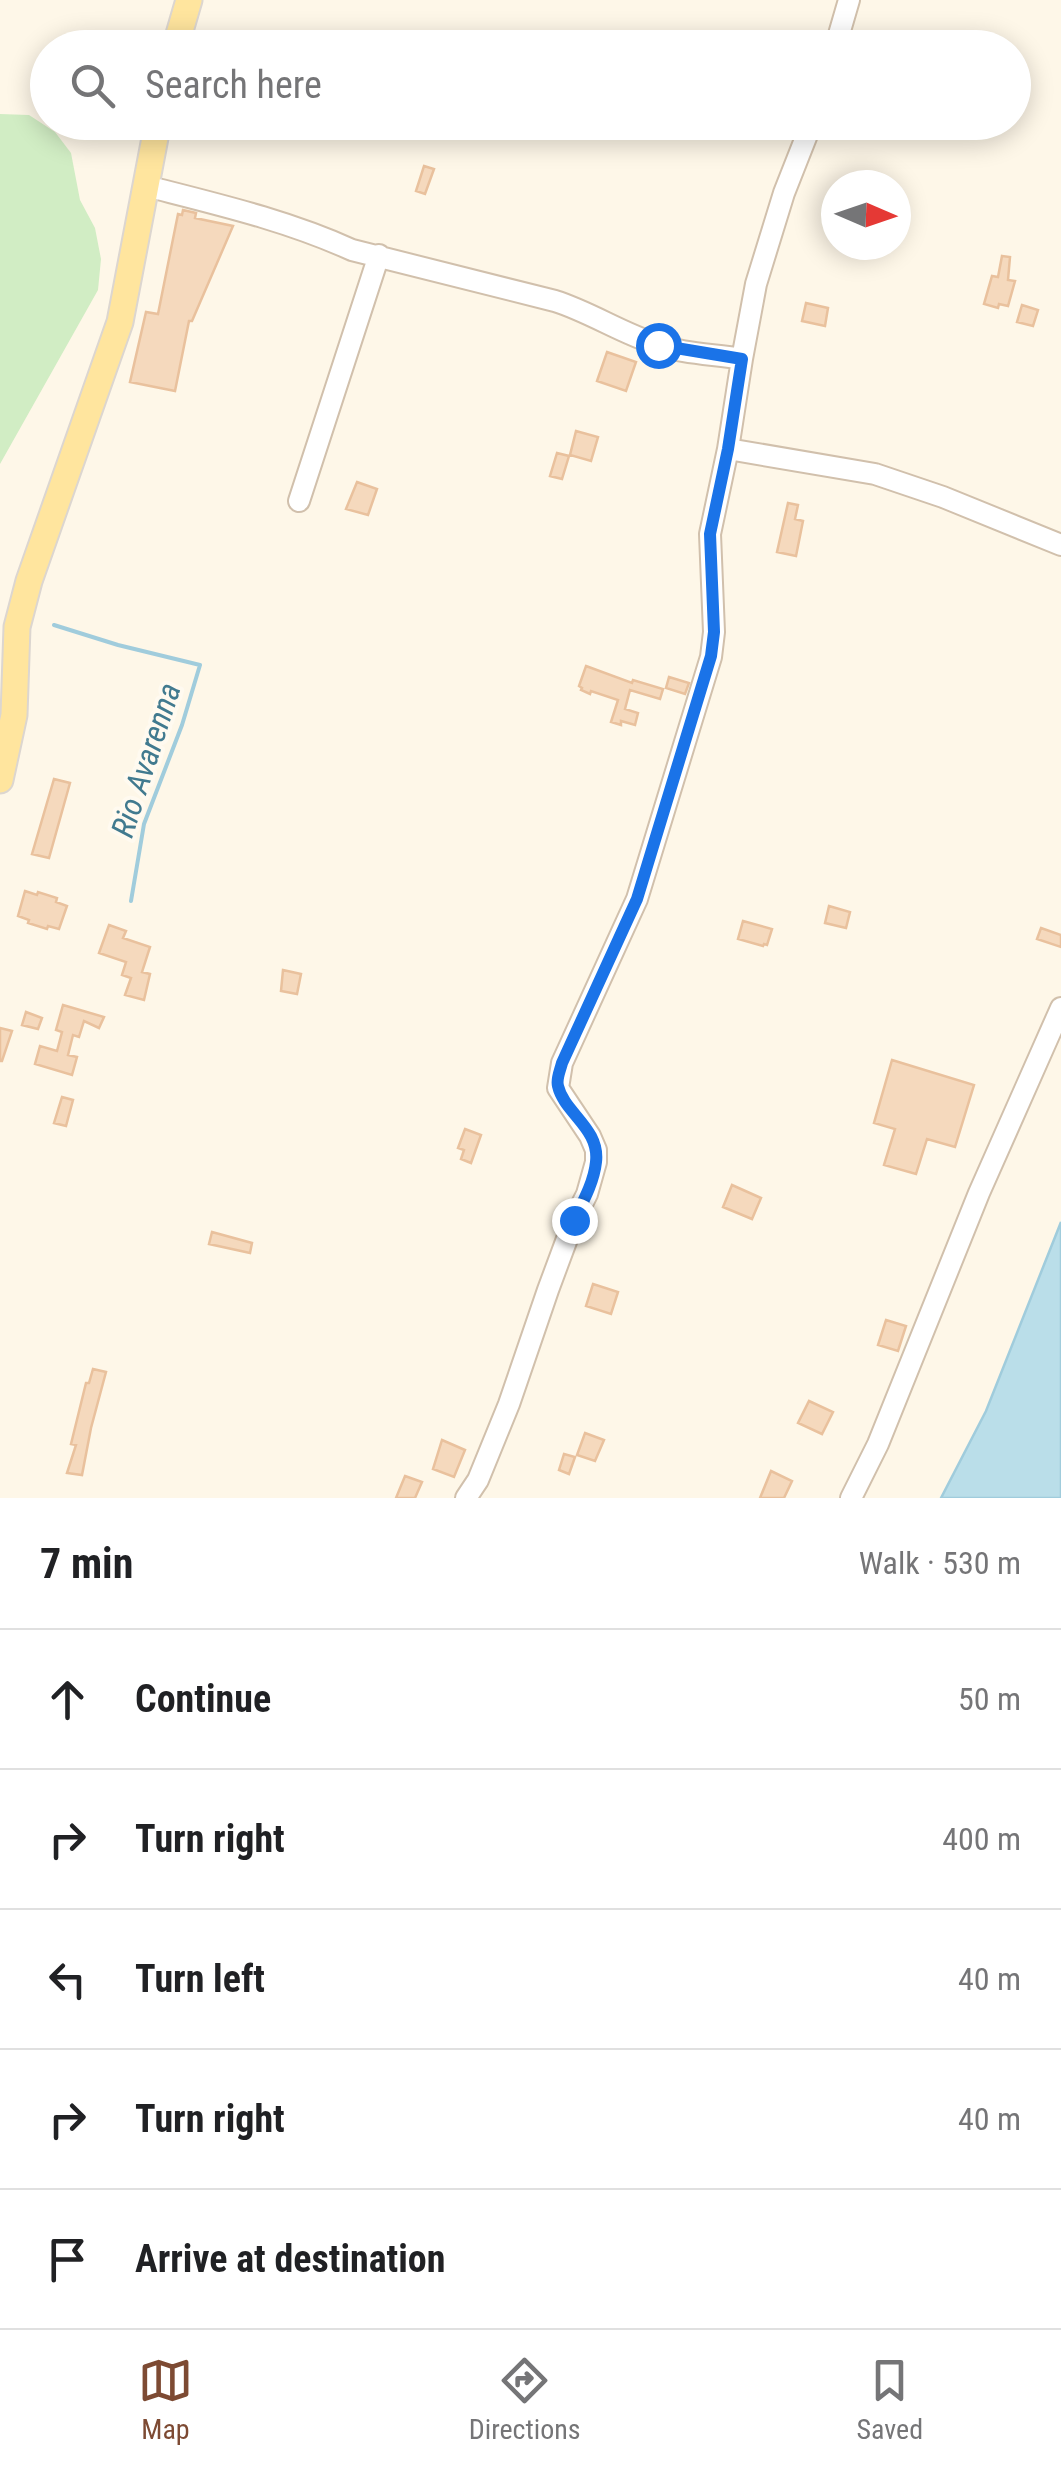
<!DOCTYPE html>
<meta charset="utf-8">
<style>
body{margin:0;font-family:"Roboto Condensed",sans-serif;background:#f2f2f2;color:#202124}
.compass{position:absolute;left:821px;top:170px;width:90px;height:90px;border-radius:50%;background:#fff;box-shadow:0 5px 25px #0003;rotate:92deg}
.stop{position:absolute;width:30px;height:30px;margin:-22px;border:8px solid #1a73e8;border-radius:50%;background:#fff}
.stop.end{background:#1a73e8;border-color:#fff;box-shadow:0 2px 10px #0008}
.list{margin:0;padding:0;list-style:none}
h2{display:flex;justify-content:space-between;align-items:center;height:130px;margin:0;padding:0 40px;font-size:42px}
h2 small{font-size:32px;font-weight:400;color:#757577}
.list li{display:grid;grid-template-columns:65px 1fr auto;gap:30px;align-items:center;box-sizing:border-box;height:140px;padding:0 40px;border-top:2px solid #e0e0e0}
.list b{display:block;font-size:38px;white-space:nowrap}
.list em{font-size:32px;font-style:normal;color:#757577}
.icon{flex:none;width:55px;height:55px;fill:none;stroke:currentColor;stroke-width:2;stroke-linecap:round;stroke-linejoin:round}
.map{position:relative;flex:none;width:1061px;height:1498px;overflow:hidden}
.search{position:absolute;background:#fff;box-shadow:0 5px 25px #0003;left:30px;right:30px;top:30px;height:110px;display:flex;align-items:center;gap:25px;box-sizing:border-box;padding:0 35px;border-radius:55px;color:#757577;font-size:38px}
.sheet{height:830px;background:#fff}
nav{display:flex;justify-content:space-around;align-items:center;box-sizing:border-box;height:140px;border-top:2px solid #e0e0e0;background:#fff;font-size:28px;color:#757577}
nav a{display:grid;justify-items:center;gap:5px}
nav .on{color:#7d4a33}
.map>svg:first-child{display:block}
.green{fill:#d1edc4}
.water{fill:#badee9;stroke:#a0ccdc;stroke-width:2.5}
.lines{fill:none;stroke-linecap:round;stroke-linejoin:round}
.stream{stroke:#a0ccdc;stroke-width:4}
.building{fill:#f5d9bd;stroke:#e9c19d;stroke-width:2.5}
.minor-casing{stroke:#d1c0ac;stroke-width:24}
.major-casing{stroke:#dcd6d0;stroke-width:29}
.minor{stroke:#fff;stroke-width:20}
.major{stroke:#ffe59e;stroke-width:25}
.route{stroke:#1a73e8;stroke-width:12}
.labels{text-anchor:middle;dominant-baseline:central;stroke-width:8;stroke-linejoin:round;paint-order:stroke}
.water-label{font-size:32px;font-style:italic;fill:#417a8f;stroke:#fffaf0}
</style>
<div class="map">
<svg width="1061" height="1498" viewBox="0 0 1061 1498">
<rect width="100%" height="100%" fill="#fef7e8"/>
<path class="green" d="M 0,114 L 29,115 L 55,132 L 71,153 L 80,200 L 95,228 L 101,259 L 98,290 L 0,464 Z"/>
<path class="water" d="M 1061,1222 L 1061,1498 L 941,1498 L 986,1411 Z"/>
<g class="lines">
<path class="stream" d="M 54,625 L 118,645 L 200,665 L 182,725 L 144,824 L 131,901"/>
</g>
<path class="building" d="M 424,166 L 434,169 L 425,194 L 416,191 Z
M 183,210 L 196,213 L 195,218 L 233,226 L 192,321 L 189,321 L 175,391 L 130,382 L 146,312 L 158,314 L 178,214 L 182,215 Z
M 1002,256 L 1010,257 L 1008,280 L 1015,281 L 1008,306 L 999,304 L 998,308 L 984,304 L 992,276 L 998,277 Z
M 806,303 L 828,308 L 825,326 L 802,321 Z
M 1022,305 L 1038,310 L 1033,326 L 1017,322 Z
M 607,352 L 636,362 L 626,391 L 597,381 Z
M 576,431 L 598,437 L 591,461 L 570,455 Z
M 557,453 L 569,456 L 562,479 L 550,476 Z
M 357,482 L 377,489 L 368,515 L 346,509 Z
M 788,503 L 798,505 L 795,519 L 803,521 L 796,556 L 777,552 Z
M 586,666 L 632,683 L 633,680 L 663,689 L 660,699 L 630,690 L 625,709 L 638,713 L 635,725 L 621,721 L 621,725 L 611,722 L 618,700 L 591,691 L 590,694 L 581,690 L 582,688 L 579,686 Z
M 669,677 L 689,683 L 685,694 L 666,688 Z
M 54,779 L 70,783 L 49,858 L 32,854 Z
M 25,891 L 37,895 L 38,892 L 57,898 L 56,902 L 67,906 L 59,929 L 48,926 L 47,929 L 28,923 L 29,920 L 18,916 Z
M 829,906 L 850,912 L 846,928 L 825,923 Z
M 743,921 L 772,929 L 767,945 L 764,944 L 763,946 L 738,939 Z
M 109,925 L 126,931 L 123,938 L 150,947 L 142,972 L 150,974 L 144,1000 L 125,995 L 131,978 L 122,975 L 126,962 L 99,953 Z
M 1041,928 L 1061,935 L 1061,947 L 1037,939 Z
M 283,970 L 301,974 L 297,994 L 281,991 Z
M 63,1005 L 104,1017 L 99,1028 L 84,1021 L 79,1037 L 73,1035 L 68,1055 L 77,1057 L 72,1075 L 35,1064 L 40,1046 L 57,1051 L 62,1032 L 56,1030 Z
M 26,1012 L 42,1018 L 38,1029 L 22,1025 Z
M 0,1028 L 12,1031 L 2,1061 L 0,1061 Z
M 892,1060 L 974,1085 L 955,1147 L 927,1139 L 916,1174 L 884,1165 L 895,1129 L 874,1123 Z
M 62,1097 L 73,1100 L 66,1126 L 54,1123 Z
M 465,1129 L 481,1135 L 471,1163 L 461,1159 L 464,1150 L 458,1148 Z
M 732,1185 L 761,1198 L 752,1219 L 723,1207 Z
M 212,1232 L 252,1243 L 250,1253 L 209,1244 Z
M 593,1284 L 618,1292 L 611,1314 L 586,1306 Z
M 886,1320 L 906,1326 L 898,1351 L 878,1345 Z
M 93,1369 L 106,1372 L 91,1428 L 82,1475 L 67,1473 L 76,1445 L 71,1444 L 86,1383 L 89,1383 Z
M 809,1401 L 833,1412 L 822,1434 L 798,1423 Z
M 585,1433 L 604,1440 L 595,1461 L 577,1455 Z
M 442,1440 L 465,1450 L 454,1477 L 433,1469 Z
M 564,1454 L 575,1457 L 569,1474 L 559,1470 Z
M 771,1471 L 792,1481 L 784,1498 L 760,1498 Z
M 405,1476 L 422,1482 L 415,1498 L 396,1498 Z"/>
<g class="lines">
<defs>
<path id="minor" d="M 835,48 L 849,0
M 146,186 C 216,204 286,220 352,250 L 555,301 C 590,312 621,333 656,344 C 683,354 713,354 742,359
M 728,449 L 875,474 L 943,497 L 1061,545
M 299,501 L 379,255
M 466,1498 L 478,1480 L 509,1404 L 548,1290 L 574,1220 L 587,1194 L 596,1162 L 596,1150 L 590,1136 L 558,1088 L 562,1063 L 637,899 L 711,657 L 714,632 L 710,534 L 728,449 L 742,359 L 756,284 L 784,193 L 812,122
M 851,1498 L 878,1444 L 979,1193 L 1061,1008"/>
<path id="major" d="M 175,48 L 189,0
M 0,780 L 14,715 L 17,627 L 29,581 L 120,322 L 158,122"/>
</defs>
<use href="#minor" class="minor-casing"/>
<use href="#major" class="major-casing"/>
<use href="#minor" class="minor"/>
<use href="#major" class="major"/>
</g>
<g class="lines">
<path class="route" d="M 574,1220 C 583,1202 594,1182 596,1162 C 600,1128 564,1113 558,1086 C 556,1079 560,1071 562,1063 L 637,899 L 711,656 L 714,632 L 710,534 L 728,449 L 742,359 L 658,345"/>
</g>
<g class="labels">
<g class="water-label">
<text transform="translate(146 760) rotate(-72)">Rio Avarenna</text>
</g>
</g>
</svg>
<svg class="compass" viewBox="-18 -18 36 36"><path d="M0-13l5 13h-10z" fill="#e53935"/><path d="M0 13l5-13h-10z" fill="#757577"/></svg>
<div class="stop" style="left:658px;top:345px"></div>
<div class="stop end" style="left:574px;top:1220px"></div>
<div class="search"><svg class="icon" aria-label="search" viewBox="0 0 24 24"><circle cx="10" cy="10" r="6"/><path d="M15 15l6 6"/></svg>Search here</div>
</div>
<section class="sheet">
<h2>7 min<small>Walk · 530 m</small></h2>
<ul class="list">
<li><svg class="icon" aria-label="ahead" viewBox="0 0 24 24"><path d="M12 20V5M6 11l6-6 6 6"/></svg><div><b>Continue</b></div><em>50 m</em></li>
<li><svg class="icon" aria-label="right" viewBox="0 0 24 24"><path d="M7 20v-9h11M14 6l5 5-5 5"/></svg><div><b>Turn right</b></div><em>400 m</em></li>
<li><svg class="icon" aria-label="left" viewBox="0 0 24 24"><path d="M17 20v-9H6M10 6l-5 5 5 5"/></svg><div><b>Turn left</b></div><em>40 m</em></li>
<li><svg class="icon" aria-label="right" viewBox="0 0 24 24"><path d="M7 20v-9h11M14 6l5 5-5 5"/></svg><div><b>Turn right</b></div><em>40 m</em></li>
<li><svg class="icon" aria-label="arrive" viewBox="0 0 24 24"><path d="M6 21V4h12l-3 4 3 4H6"/></svg><div><b>Arrive at destination</b></div></li>
</ul>
</section>
<nav>
<a class="on"><svg class="icon" aria-label="map" viewBox="0 0 24 24"><path d="M3 6l6-2 6 2 6-2v14l-6 2-6-2-6 2zM9 4v14M15 6v14"/></svg>Map</a>
<a><svg class="icon" aria-label="directions" viewBox="0 0 24 24"><path d="M12 3l9 9-9 9-9-9zM9 14v-3h6M13 9l2 2-2 2"/></svg>Directions</a>
<a><svg class="icon" aria-label="saved" viewBox="0 0 24 24"><path d="M7 4h10v16l-5-4-5 4z"/></svg>Saved</a>
</nav>
